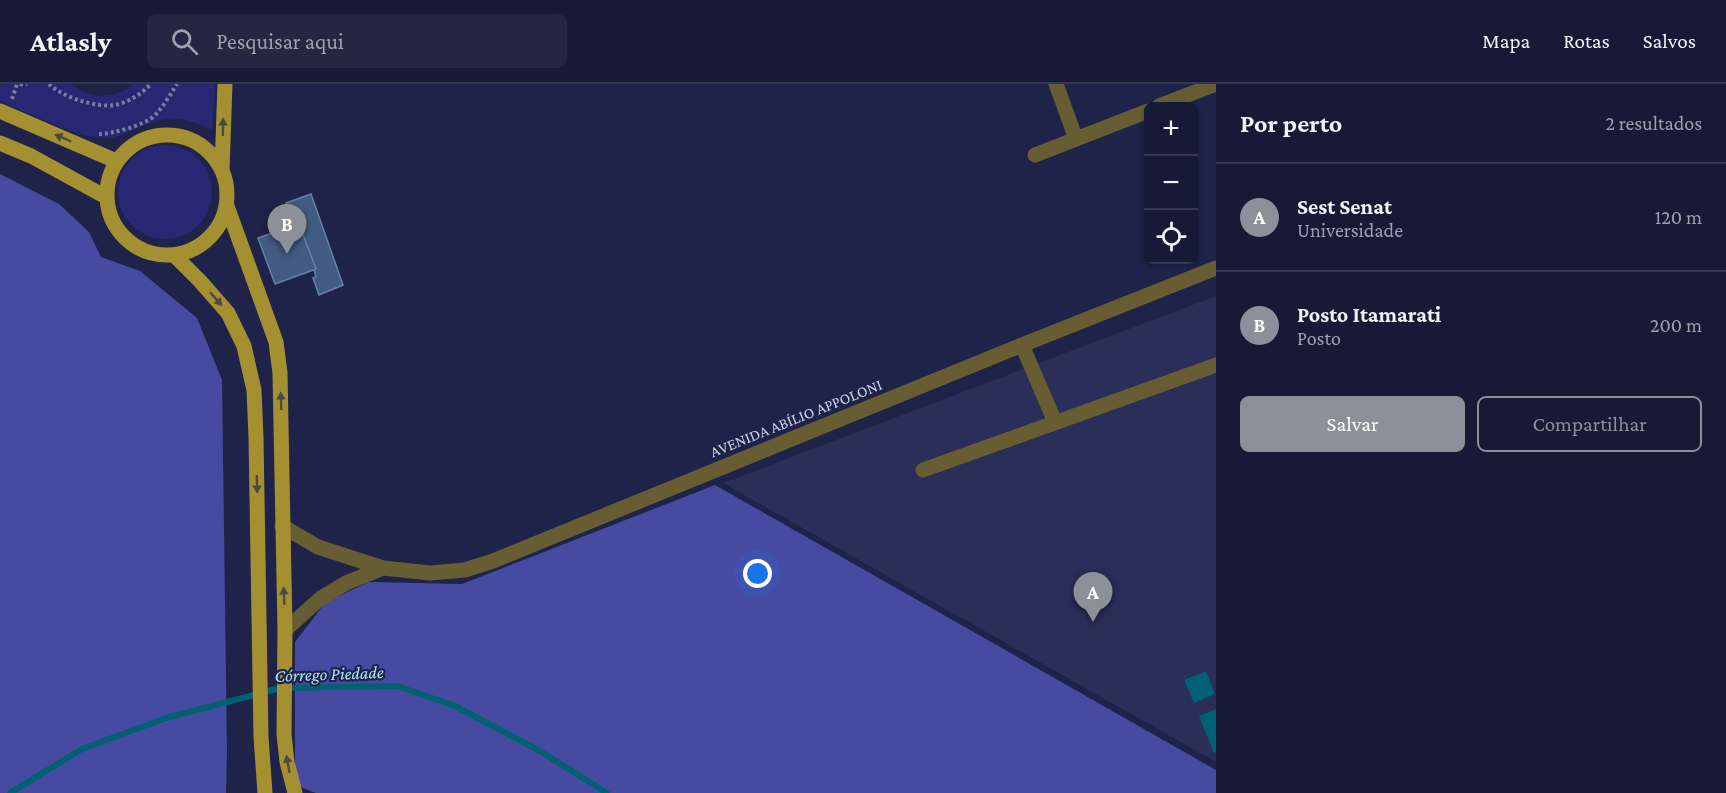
<!DOCTYPE html>
<html lang="pt">
<meta charset="utf-8">
<style>
body{margin:0;font-family:"Crimson Pro",serif;background:#242742;color:#f1f3f6}
.controls{position:absolute;right:18px;top:18px;display:grid;overflow:hidden;border-radius:9px;box-shadow:0 2px 4px #0004}
.controls button{width:54px;height:54px;display:grid;place-items:center;padding:0;border:0;border-bottom:2px solid #363852;background:#171a37;color:#f1f3f6;font:30px sans-serif}
.you{position:absolute;left:758px;top:490px;width:21px;height:21px;margin:-15px;border:4px solid #fff;border-radius:50%;background:#1a73e8;box-shadow:0 0 0 9px #1a73e833}
.badge{display:grid;place-items:center;width:39px;height:39px;border-radius:50%;background:#8c9099;color:#fff;font-size:20px;font-weight:700}
.pin{position:absolute;translate:-50% -50px;filter:drop-shadow(0 2px 3px #0008)}
.pin::after{content:'';position:absolute;top:32px;width:21px;height:18px;background:inherit;clip-path:polygon(0 0,100% 0,50% 100%)}
.list{margin:0;padding:0;list-style:none}
h2{display:flex;justify-content:space-between;align-items:center;height:78px;margin:0;padding:0 24px;font-size:26px}
h2 small{font-size:20px;font-weight:400;color:#9ea1ad}
.list li{display:grid;grid-template-columns:39px 1fr auto;gap:18px;align-items:center;box-sizing:border-box;height:108px;padding:0 24px;border-top:2px solid #363852}
.list b{display:block;font-size:22px;white-space:nowrap}
.list p{margin:0;font-size:20px;white-space:nowrap;color:#9ea1ad}
.list em{font-size:20px;font-style:normal;color:#9ea1ad}
.actions{display:flex;gap:12px;padding:18px 24px}
.actions a{flex:1;padding:14px 0;border:2px solid #8c9099;border-radius:9px;text-align:center;font-size:21px;color:#8c9099}
.actions .main{background:#8c9099;color:#fff}
.icon{flex:none;width:33px;height:33px;fill:none;stroke:currentColor;stroke-width:2;stroke-linecap:round;stroke-linejoin:round}
.map{position:relative;flex:none;width:1216px;height:709px;overflow:hidden}
header{display:flex;align-items:center;gap:36px;box-sizing:border-box;height:84px;padding:0 30px;background:#171a37;border-bottom:2px solid #363852}
header strong{font-size:28px}
nav{display:flex;gap:33px;margin-inline-start:auto;font-size:21px}
.search{width:420px;height:54px;background:#242742;display:flex;align-items:center;gap:15px;box-sizing:border-box;padding:0 21px;border-radius:9px;color:#9ea1ad;font-size:22px}
main{display:flex}
aside{flex:1;background:#171a37}
.map>svg:first-child{display:block}
.built{fill:#2a2e59}
.green{fill:#282774}
.forest{fill:#464ba1}
.water{fill:#006173}
.lines{fill:none;stroke-linecap:round;stroke-linejoin:round}
.stream{stroke:#006173;stroke-width:6}
.building{fill:#415c82;stroke:#6581a9;stroke-width:1.5}
.path{stroke:#797d9c;stroke-width:4;stroke-dasharray:3 3;stroke-linecap:butt}
.minor{stroke:#665d33;stroke-width:15}
.major{stroke:#a59031;stroke-width:15}
.oneway{fill:#4e4941}
.labels{text-anchor:middle;dominant-baseline:central;stroke-width:4.5;stroke-linejoin:round;paint-order:stroke}
.street-label{font-size:16px;fill:#cbd0e8;stroke:#1f2349}
.water-label{font-size:18px;font-style:italic;fill:#a8e5f7;stroke:#1f2349}
</style>
<header>
<strong>Atlasly</strong>
<div class="search"><svg class="icon" aria-label="search" viewBox="0 0 24 24"><circle cx="10" cy="10" r="6"/><path d="M15 15l6 6"/></svg>Pesquisar aqui</div>
<nav><a>Mapa</a><a>Rotas</a><a>Salvos</a></nav>
</header>
<main>
<div class="map">
<svg width="1216" height="709" viewBox="0 0 1216 709">
<rect width="100%" height="100%" fill="#1f2349"/>
<path class="built" d="M 1216,212 L 1216,678 L 723,399 Z"/>
<path class="green" d="M 0,0 L 70,0 L 86,9 L 100,12 L 115,10 L 129,5 L 133,0 L 215,0 L 212,46 C 182,32 169,30 138,44 C 129,48 118,53 108,54 C 81,56 27,28 0,17 Z
M118 108a47 47 0 1 1 94 0a47 47 0 1 1-94 0Z"/>
<path class="forest" d="M 0,90 L 59,120 L 89,148 L 101,173 L 140,187 L 197,234 L 222,296 L 227,668 L 226,709 L 0,709 Z
M 715,401 L 1216,686 L 1216,709 L 316,709 L 295,701 L 295,558 L 326,518 L 369,498 L 462,500 Z"/>
<path class="water" d="M 1206,587 L 1215,610 L 1194,619 L 1184,596 Z
M 1216,625 L 1216,668 L 1214,669 L 1199,632 Z"/>
<g class="lines">
<path class="stream" d="M 10,709 L 82,665 L 166,634 L 280,604 L 397,602 L 455,622 L 540,667 L 607,709"/>
</g>
<path class="building" d="M 311,110 L 343,201 L 319,211 L 313,194 L 316,193 L 314,186 L 316,185 L 299,140 L 297,140 L 295,136 L 293,137 L 286,119 Z
M 299,140 L 316,185 L 275,200 L 258,154 Z"/>
<g class="lines">
<path class="path" d="M 20,0 L 24,1 L 27,0
M 49,0 C 62,13 96,24 115,21 C 129,18 141,10 151,0
M 12,15 L 17,0
M 99,50 C 112,50 145,41 154,32 C 164,22 170,11 177,0"/>
<path class="minor" d="M 1056,0 L 1076,55
M 1159,22 L 1216,0
M 1035,71 L 1148,27
M 1022,261 L 1055,338
M 923,386 L 1216,281
M 282,442 L 318,463 L 383,484 L 430,489 L 465,486 L 493,477 L 1022,261 L 1216,184
M 285,546 L 321,514 L 346,499 L 383,484"/>
<path class="major" d="M 0,27 L 116,77
M107 111a60 60 0 1 1 120 0a60 60 0 1 1-120 0Z
M 0,59 L 31,72 L 106,113
M 222,86 L 225,0
M 227,122 L 276,258 L 280,289 L 285,546 L 284,650 L 287,678 L 295,709
M 175,172 L 200,197 L 228,229 L 244,262 L 254,306 L 256,353 L 261,653 L 265,709"/>
</g>
<defs><path id="oneway-solid" d="M-6-.8H1V-3.2L6.5 0L1 3.2V.8H-6Z" transform="scale(1.5)"/></defs>
<g class="oneway">
<use href="#oneway-solid" transform="translate(223 43) rotate(-89)"/>
<use href="#oneway-solid" transform="translate(63 54) rotate(-157)"/>
<use href="#oneway-solid" transform="translate(216 215) rotate(49)"/>
<use href="#oneway-solid" transform="translate(281 317) rotate(-92)"/>
<use href="#oneway-solid" transform="translate(257 400) rotate(89)"/>
<use href="#oneway-solid" transform="translate(284 512) rotate(-92)"/>
<use href="#oneway-solid" transform="translate(288 680) rotate(-100)"/>
</g>
<g class="labels">
<g class="street-label">
<text transform="translate(796 334) rotate(-22)">AVENIDA ABÍLIO APPOLONI</text>
</g>
<g class="water-label">
<text transform="translate(329 590) rotate(-2)">Córrego Piedade</text>
</g>
</g>
</svg>
<div class="controls">
<button>+</button>
<button>−</button>
<button><svg class="icon" aria-label="locate" viewBox="0 0 24 24"><circle cx="12" cy="12" r="6"/><path d="M12 2v4M12 18v4M2 12h4M18 12h4"/></svg></button>
</div>
<div class="you"></div>
<div class="pin badge" style="left:1093px;top:538px">A</div>
<div class="pin badge" style="left:287px;top:170px">B</div>
</div>
<aside>
<h2>Por perto<small>2 resultados</small></h2>
<ul class="list">
<li><span class="badge">A</span><div><b>Sest Senat</b><p>Universidade</p></div><em>120 m</em></li>
<li><span class="badge">B</span><div><b>Posto Itamarati</b><p>Posto</p></div><em>200 m</em></li>
</ul>
<div class="actions"><a class="main">Salvar</a><a>Compartilhar</a></div>
</aside>
</main>
